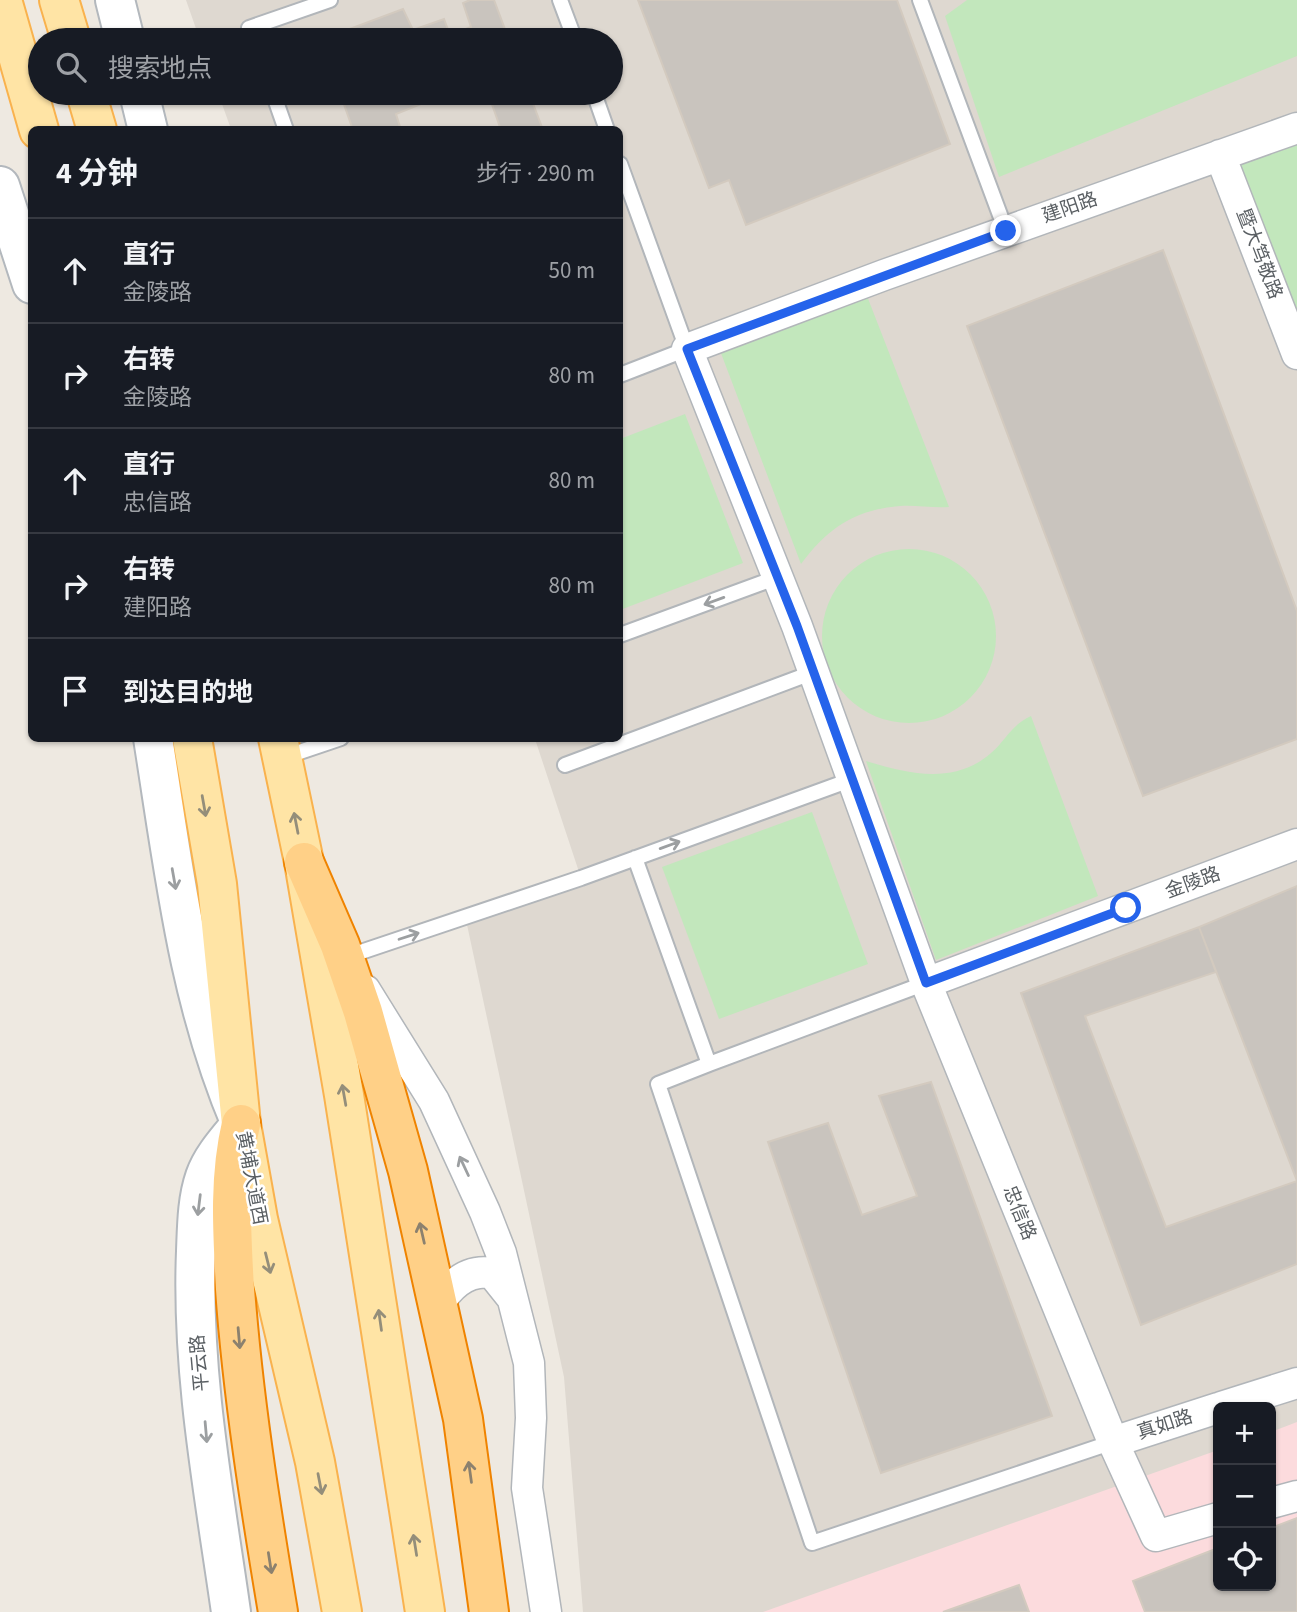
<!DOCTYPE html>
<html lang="zh">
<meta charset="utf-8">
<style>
body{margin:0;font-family:"Source Sans 3","Noto Sans SC",sans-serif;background:#20242c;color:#f1f3f6}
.controls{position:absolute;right:21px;bottom:21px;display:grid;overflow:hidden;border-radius:10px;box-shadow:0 2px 5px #0004}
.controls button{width:63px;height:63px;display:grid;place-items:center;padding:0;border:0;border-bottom:2px solid #363941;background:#171b24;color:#f1f3f6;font:35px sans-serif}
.stop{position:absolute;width:21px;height:21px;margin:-16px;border:5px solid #2563eb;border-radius:50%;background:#fff}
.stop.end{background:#2563eb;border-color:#fff;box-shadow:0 2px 7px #0008}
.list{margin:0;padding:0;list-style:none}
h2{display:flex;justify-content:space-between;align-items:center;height:91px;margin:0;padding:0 28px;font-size:30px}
h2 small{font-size:23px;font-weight:400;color:#9ea1a6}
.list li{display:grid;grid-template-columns:46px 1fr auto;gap:21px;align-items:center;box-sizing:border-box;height:105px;padding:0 28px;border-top:2px solid #363941}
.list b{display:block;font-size:26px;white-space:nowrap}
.list p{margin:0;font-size:23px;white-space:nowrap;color:#9ea1a6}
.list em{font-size:23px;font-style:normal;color:#9ea1a6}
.icon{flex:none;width:38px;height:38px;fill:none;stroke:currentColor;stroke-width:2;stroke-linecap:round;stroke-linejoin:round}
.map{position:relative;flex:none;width:1297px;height:1612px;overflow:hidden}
.search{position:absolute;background:#171b24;box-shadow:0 2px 5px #0004;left:28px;top:28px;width:595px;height:77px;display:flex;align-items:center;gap:18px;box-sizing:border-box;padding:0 24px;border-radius:38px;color:#9ea1a6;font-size:26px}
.panel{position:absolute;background:#171b24;box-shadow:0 2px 5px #0004;left:28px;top:126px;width:595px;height:616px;border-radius:10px}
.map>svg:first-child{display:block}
.education{fill:#ded8d0;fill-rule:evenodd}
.medical{fill:#fcdbdd}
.green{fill:#c2e7bc}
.building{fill:#c9c4be;stroke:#d3cabf;stroke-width:2}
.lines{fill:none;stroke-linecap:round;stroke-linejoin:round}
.lane-casing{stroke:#b2b6ba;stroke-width:18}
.street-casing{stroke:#b2b6ba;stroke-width:33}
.secondary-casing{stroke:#b3b8bd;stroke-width:42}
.primary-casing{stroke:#f9b24e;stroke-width:42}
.highway-casing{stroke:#ef8300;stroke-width:42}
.lane{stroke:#fff;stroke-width:14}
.street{stroke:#fff;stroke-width:30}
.secondary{stroke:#fff;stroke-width:38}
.primary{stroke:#ffe4a5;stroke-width:38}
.highway{stroke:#ffd087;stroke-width:38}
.oneway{stroke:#9c9fa1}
.oneway2{stroke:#948e7a}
.oneway3{stroke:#8c816e}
.route{stroke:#2563eb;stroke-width:9}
.labels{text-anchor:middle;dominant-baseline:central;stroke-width:5;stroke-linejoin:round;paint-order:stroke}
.street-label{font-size:19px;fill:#5a5f63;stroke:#fff}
</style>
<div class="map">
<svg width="1297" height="1612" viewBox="0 0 1297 1612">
<rect width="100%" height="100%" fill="#eee9e1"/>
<path class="education" d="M 186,0 L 1297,0 L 1297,1612 L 583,1612 L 564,1377 L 466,920 L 581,878 L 535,739 L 620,738 L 620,130 L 231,129 L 218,93 L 611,93 L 611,40 L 200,40 ZM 1218,1407 L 1271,1407 L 1271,1586 L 1218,1586 Z"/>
<path class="medical" d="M 1297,1422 L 1297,1612 L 763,1612 L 1218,1450 L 1218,1586 L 1271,1586 L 1271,1432 Z"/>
<path class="green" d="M 967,0 L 1297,0 L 1297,56 L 999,177 L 945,16 Z
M 1297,128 L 1297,354 L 1220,155 Z
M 867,296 L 949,507 C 932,508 916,505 900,506 C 854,510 828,528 801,564 L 719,348 Z
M 685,414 L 743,563 L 620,610 L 620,439 Z
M822 636a87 87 0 1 1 174 0a87 87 0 1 1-174 0Z
M 1031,716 L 1098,896 L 936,960 L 866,761 C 908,774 955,785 991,753 C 1007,739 1010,726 1031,716 Z
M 812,812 L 868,964 L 719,1019 L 662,867 Z"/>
<path class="building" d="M 470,0 L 494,0 L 509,40 L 323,39 L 403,9 L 413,30 L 444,19 L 450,35 L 471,27 L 463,3 Z
M 638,0 L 897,0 L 950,144 L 746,225 L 729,180 L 709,188 Z
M 340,93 L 434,93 L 436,98 L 396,114 L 401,130 L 353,130 Z
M 488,93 L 529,93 L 543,130 L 501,130 Z
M 1163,250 L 1297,611 L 1297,739 L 1143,796 L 967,326 Z
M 1297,886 L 1297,1181 L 1199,927 Z
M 1199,927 L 1216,972 L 1085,1016 L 1166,1227 L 1297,1181 L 1297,1264 L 1141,1325 L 1021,993 Z
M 931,1082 L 1052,1416 L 881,1473 L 768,1142 L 828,1123 L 862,1215 L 917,1196 L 879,1096 Z
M 1297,1518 L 1297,1612 L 1145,1612 L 1133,1581 L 1218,1548 L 1218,1586 L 1271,1586 L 1271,1528 Z
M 1019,1585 L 1029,1612 L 943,1612 Z"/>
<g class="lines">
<defs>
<path id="lane" d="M 560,0 L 575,40
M 920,0 L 1006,231
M 254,40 L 249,28 L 330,0
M 273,93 L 286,130
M 594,93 L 607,130
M 620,164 L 687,349 L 620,375
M 620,635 L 778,577
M 282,758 L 341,738
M 565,765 L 814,672
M 635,858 L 709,1064 L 926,983
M 346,957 L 581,878 L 853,779
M 709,1064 L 658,1084 L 812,1543 L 1113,1442"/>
<path id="street" d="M 1297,128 L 884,275 L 687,349 L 797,626 L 926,983 L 1297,844
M 1220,155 L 1297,354
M 926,983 L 1113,1442 L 1156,1536 L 1218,1518
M 365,990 L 434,1101 L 485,1212 L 501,1253 L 529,1363 L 531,1418 L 527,1488 L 546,1612
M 438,1305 C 450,1285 467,1269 492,1273 L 512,1298
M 1221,1407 L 1297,1383
M 1113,1442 L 1218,1408
M 1271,1503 L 1297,1496"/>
<path id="secondary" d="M 115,0 L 125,40
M 139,93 L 148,130
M 0,186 L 32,284
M 153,738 C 174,870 188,1000 241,1124 C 228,1140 212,1157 205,1177 C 197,1200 197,1226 196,1251 C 191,1372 214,1493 231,1612"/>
<path id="primary" d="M 2,0 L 39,130
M 59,0 L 71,40
M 86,93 L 97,130
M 192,738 L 217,884 L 241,1124 L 258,1219 L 315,1462 L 342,1612
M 278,738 L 304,862 L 344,1095 L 425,1612"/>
<path id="highway" d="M 304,862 L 340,945 L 363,1012 L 408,1171 L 463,1419 L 489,1612
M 241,1124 C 228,1178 232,1234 235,1289 C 243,1397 260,1505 278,1612"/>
</defs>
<use href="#lane" class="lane-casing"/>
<use href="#street" class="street-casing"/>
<use href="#secondary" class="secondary-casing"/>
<use href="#primary" class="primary-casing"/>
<use href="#highway" class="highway-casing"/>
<use href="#lane" class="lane"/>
<use href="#street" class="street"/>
<use href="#secondary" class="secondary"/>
<use href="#primary" class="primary"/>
<use href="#highway" class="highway"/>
</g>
<defs><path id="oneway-shaft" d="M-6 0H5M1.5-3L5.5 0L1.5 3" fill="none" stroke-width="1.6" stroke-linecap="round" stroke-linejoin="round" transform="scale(1.75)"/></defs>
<g class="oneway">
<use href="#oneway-shaft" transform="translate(714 601) rotate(160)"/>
<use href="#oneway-shaft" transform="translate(670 845) rotate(-20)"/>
<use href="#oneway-shaft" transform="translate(174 879) rotate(80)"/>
<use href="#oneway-shaft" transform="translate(409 936) rotate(-18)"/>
<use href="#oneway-shaft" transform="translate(464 1166) rotate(-115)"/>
<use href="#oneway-shaft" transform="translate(199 1205) rotate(97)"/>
<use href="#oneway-shaft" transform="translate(206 1432) rotate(85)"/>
</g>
<g class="oneway2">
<use href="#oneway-shaft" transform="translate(204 806) rotate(80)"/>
<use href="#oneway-shaft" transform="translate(296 823) rotate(-101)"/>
<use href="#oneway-shaft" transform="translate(344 1095) rotate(-100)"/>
<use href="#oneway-shaft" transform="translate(268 1263) rotate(76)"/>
<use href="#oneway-shaft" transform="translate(380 1320) rotate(-98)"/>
<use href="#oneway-shaft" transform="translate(320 1484) rotate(79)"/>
<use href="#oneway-shaft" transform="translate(415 1545) rotate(-99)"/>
</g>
<g class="oneway3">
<use href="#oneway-shaft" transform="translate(422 1233) rotate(-103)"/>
<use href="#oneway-shaft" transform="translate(239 1338) rotate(85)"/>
<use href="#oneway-shaft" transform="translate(470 1472) rotate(-98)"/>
<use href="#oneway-shaft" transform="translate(270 1563) rotate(81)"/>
</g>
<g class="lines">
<path class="route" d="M 1006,231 L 687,349 L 797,626 L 926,983 L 1126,908"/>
</g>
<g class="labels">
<g class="street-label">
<text transform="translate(1070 208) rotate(-19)">建阳路</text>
<text transform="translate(1259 254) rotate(69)">暨大笃敬路</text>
<text transform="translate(1193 883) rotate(-20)">金陵路</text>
<text transform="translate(251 1178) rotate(79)">黄埔大道西</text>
<text transform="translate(1019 1213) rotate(68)">忠信路</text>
<text transform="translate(200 1363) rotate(-95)">平云路</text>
<text transform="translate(1165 1425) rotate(-18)">真如路</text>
</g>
</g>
</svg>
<div class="controls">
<button>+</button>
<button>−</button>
<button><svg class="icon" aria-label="locate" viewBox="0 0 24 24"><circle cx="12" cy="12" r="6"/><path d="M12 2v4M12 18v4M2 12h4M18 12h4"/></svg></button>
</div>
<div class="stop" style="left:1126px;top:908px"></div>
<div class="stop end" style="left:1006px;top:231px"></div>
<div class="search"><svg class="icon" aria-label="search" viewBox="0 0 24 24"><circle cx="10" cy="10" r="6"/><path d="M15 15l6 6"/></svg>搜索地点</div>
<section class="panel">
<h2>4 分钟<small>步行 · 290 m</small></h2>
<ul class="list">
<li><svg class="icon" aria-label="ahead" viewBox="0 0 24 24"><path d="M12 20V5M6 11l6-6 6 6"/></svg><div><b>直行</b><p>金陵路</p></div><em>50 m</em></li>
<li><svg class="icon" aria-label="right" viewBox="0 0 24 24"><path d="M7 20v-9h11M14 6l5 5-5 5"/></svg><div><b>右转</b><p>金陵路</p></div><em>80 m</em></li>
<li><svg class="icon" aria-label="ahead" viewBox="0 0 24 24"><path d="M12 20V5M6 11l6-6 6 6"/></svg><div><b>直行</b><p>忠信路</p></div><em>80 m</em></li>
<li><svg class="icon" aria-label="right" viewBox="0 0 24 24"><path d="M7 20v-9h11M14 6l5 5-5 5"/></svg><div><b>右转</b><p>建阳路</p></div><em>80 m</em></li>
<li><svg class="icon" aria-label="arrive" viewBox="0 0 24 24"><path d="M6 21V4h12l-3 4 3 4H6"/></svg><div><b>到达目的地</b></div></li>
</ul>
</section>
</div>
